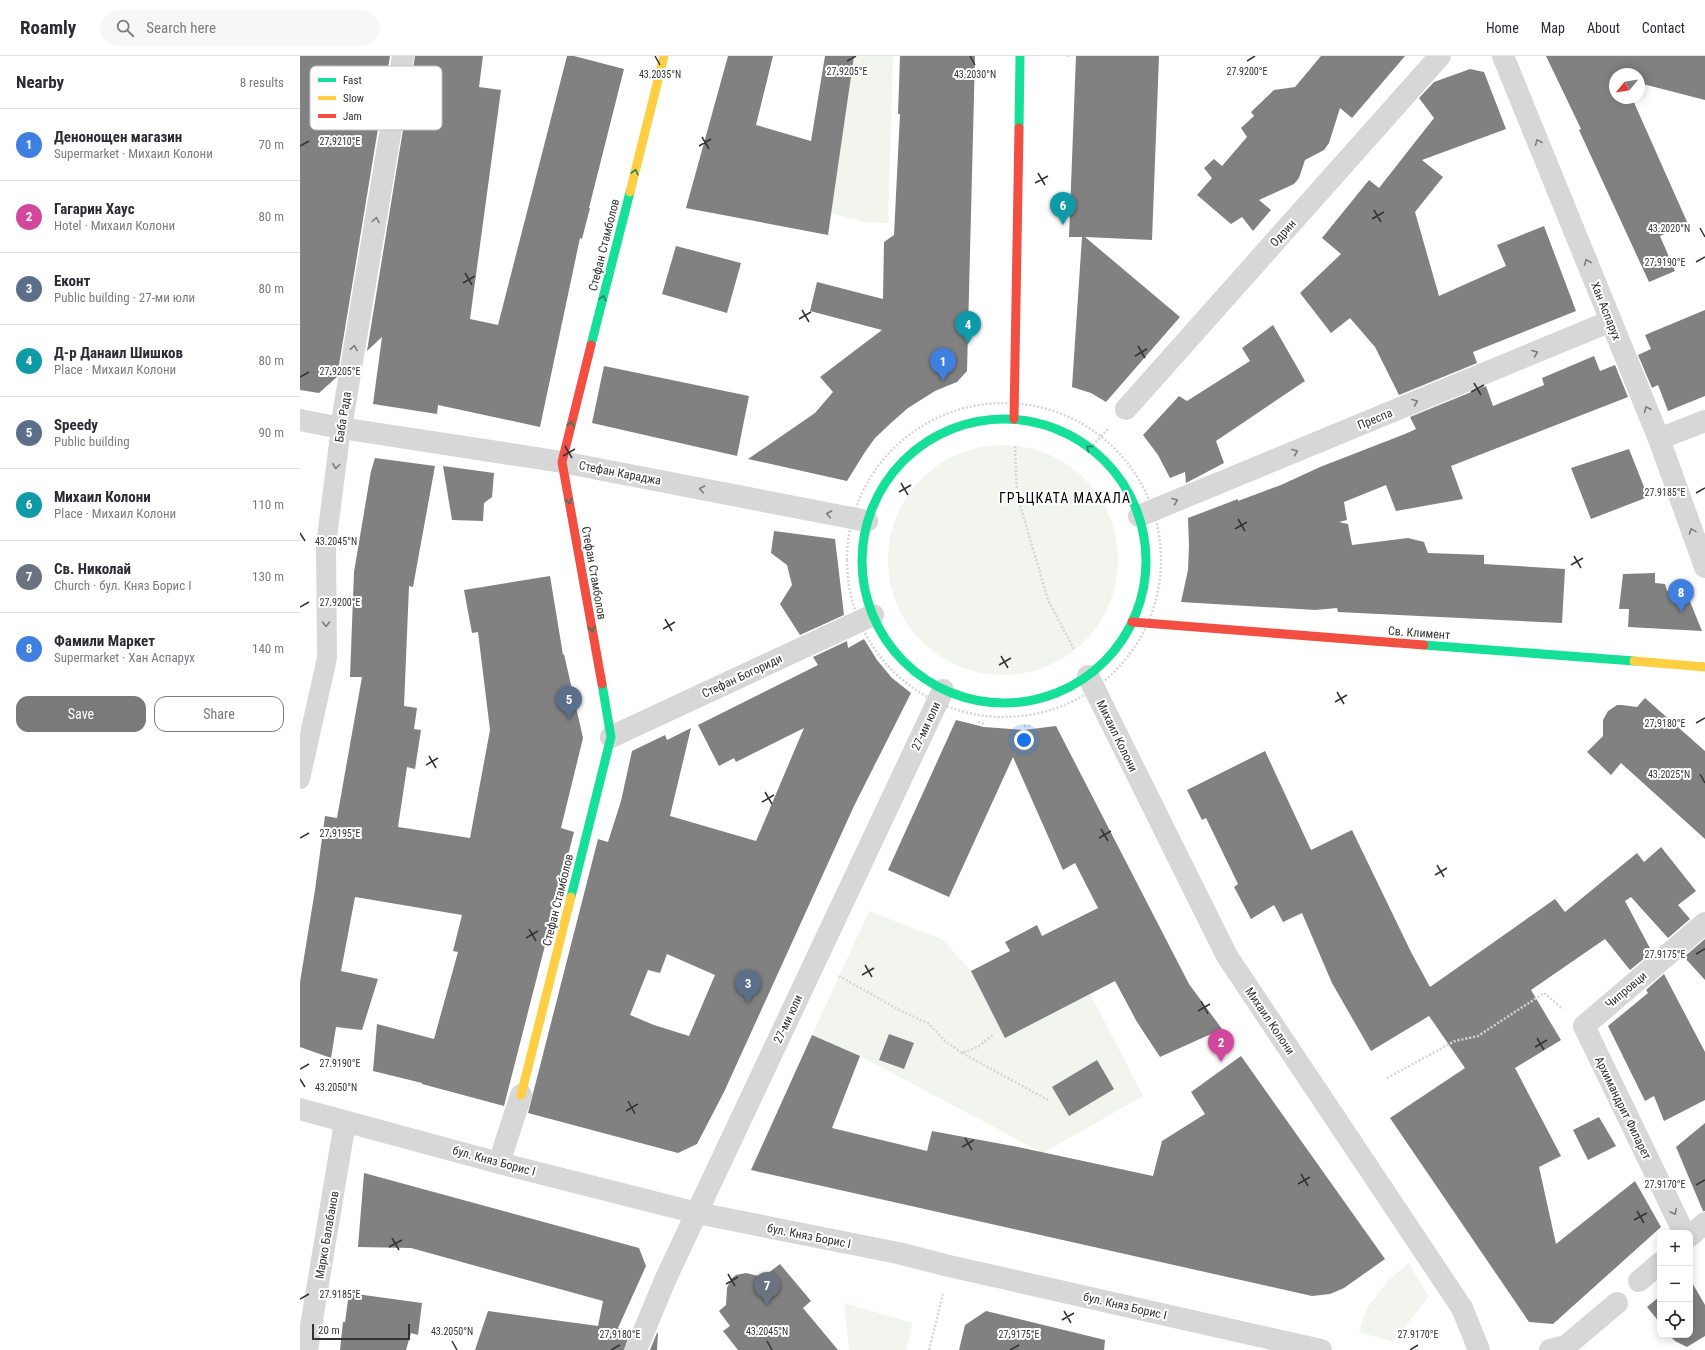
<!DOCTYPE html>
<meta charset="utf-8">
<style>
body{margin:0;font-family:"Roboto Condensed",sans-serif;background:#f7f7f7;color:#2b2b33}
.controls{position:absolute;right:12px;bottom:12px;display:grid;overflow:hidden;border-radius:8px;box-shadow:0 2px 10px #0003}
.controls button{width:36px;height:36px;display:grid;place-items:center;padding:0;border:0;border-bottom:1px solid #e1e1e2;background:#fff;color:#2b2b33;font:20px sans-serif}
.compass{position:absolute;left:1309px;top:12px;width:36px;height:36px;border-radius:50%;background:#fff;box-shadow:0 2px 10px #0003;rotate:240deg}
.scale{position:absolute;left:12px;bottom:10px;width:98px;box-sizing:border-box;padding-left:4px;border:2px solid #333;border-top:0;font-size:11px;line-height:14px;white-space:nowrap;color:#333;-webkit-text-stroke:3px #fff;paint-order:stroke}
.you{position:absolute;left:724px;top:684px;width:14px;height:14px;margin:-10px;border:3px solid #fff;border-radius:50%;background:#1a73e8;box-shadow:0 0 0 6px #1a73e833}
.badge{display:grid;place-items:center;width:26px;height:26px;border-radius:50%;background:#7a7a7a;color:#fff;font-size:13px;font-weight:700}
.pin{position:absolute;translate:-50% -33px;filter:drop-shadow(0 1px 2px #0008)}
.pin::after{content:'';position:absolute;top:21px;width:14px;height:12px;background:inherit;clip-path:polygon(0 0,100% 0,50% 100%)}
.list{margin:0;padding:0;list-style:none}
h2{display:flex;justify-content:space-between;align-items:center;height:52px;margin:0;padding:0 16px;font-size:17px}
h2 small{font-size:13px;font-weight:400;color:#7c7c81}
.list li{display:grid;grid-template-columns:26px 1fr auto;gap:12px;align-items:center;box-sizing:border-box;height:72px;padding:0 16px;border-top:1px solid #e1e1e2}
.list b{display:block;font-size:15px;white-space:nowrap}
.list p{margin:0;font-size:13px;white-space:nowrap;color:#7c7c81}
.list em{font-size:13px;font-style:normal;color:#7c7c81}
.actions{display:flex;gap:8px;padding:12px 16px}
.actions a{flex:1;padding:9px 0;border:1px solid #7a7a7a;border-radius:12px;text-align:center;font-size:14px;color:#7a7a7a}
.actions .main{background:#7a7a7a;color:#fff}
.icon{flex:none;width:22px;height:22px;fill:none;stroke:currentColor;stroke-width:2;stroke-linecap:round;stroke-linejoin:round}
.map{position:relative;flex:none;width:1405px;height:1294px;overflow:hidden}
header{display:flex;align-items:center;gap:24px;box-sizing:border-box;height:56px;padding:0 20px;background:#fff;border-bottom:1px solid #e1e1e2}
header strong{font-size:19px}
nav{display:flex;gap:22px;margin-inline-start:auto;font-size:14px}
.search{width:280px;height:36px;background:#f7f7f7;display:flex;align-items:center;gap:10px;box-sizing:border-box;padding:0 14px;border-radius:22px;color:#7c7c81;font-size:15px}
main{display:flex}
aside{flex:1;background:#fff}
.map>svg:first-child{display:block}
.green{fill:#f1f5ed}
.building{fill:#818181;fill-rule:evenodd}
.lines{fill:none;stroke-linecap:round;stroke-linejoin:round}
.path{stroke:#d6d6d6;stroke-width:2.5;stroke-dasharray:2 2;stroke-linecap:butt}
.lane{stroke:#d7d7d7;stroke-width:20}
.street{stroke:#d7d7d7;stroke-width:22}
.fast{stroke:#16e098;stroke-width:9}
.slow{stroke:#ffcf43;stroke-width:9}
.jam{stroke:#f24e42;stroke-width:9}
.oneway{stroke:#7d7d7d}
.oneway2{stroke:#268160}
.ticks{fill:none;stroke:#333;stroke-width:1.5}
.labels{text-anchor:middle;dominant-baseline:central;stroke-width:4;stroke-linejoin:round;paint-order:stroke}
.street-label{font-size:12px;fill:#333;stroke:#fff}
.quarter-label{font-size:14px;letter-spacing:1px;fill:#000;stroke:#fff}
.key{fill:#fff;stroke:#c2c2c2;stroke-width:1}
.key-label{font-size:11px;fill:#333}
.ticks-label{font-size:10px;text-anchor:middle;fill:#333;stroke:#fff;stroke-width:4;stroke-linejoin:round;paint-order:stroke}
</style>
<header>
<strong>Roamly</strong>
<div class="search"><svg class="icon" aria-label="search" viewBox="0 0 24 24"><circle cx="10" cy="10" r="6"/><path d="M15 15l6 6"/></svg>Search here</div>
<nav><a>Home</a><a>Map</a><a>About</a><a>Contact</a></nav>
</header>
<main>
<aside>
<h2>Nearby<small>8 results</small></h2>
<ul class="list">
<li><span class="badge" style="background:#3f7fe0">1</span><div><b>Денонощен магазин</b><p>Supermarket · Михаил Колони</p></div><em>70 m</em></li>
<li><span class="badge" style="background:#d1479c">2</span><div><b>Гагарин Хаус</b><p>Hotel · Михаил Колони</p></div><em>80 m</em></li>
<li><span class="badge" style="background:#5c6f8a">3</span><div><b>Еконт</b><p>Public building · 27-ми юли</p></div><em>80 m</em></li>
<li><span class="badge" style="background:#0f9aa8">4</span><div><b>Д-р Данаил Шишков</b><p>Place · Михаил Колони</p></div><em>80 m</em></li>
<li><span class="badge" style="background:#5c6f8a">5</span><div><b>Speedy</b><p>Public building</p></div><em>90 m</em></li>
<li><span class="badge" style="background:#0f9aa8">6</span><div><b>Михаил Колони</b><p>Place · Михаил Колони</p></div><em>110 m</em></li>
<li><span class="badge" style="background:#6b7280">7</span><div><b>Св. Николай</b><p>Church · бул. Княз Борис I</p></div><em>130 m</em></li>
<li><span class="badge" style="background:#3f7fe0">8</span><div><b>Фамили Маркет</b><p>Supermarket · Хан Аспарух</p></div><em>140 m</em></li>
</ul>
<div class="actions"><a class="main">Save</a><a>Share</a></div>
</aside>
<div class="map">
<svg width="1405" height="1294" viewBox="0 0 1405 1294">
<rect width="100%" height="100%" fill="#fff"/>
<path class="green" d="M 554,0 L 593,0 L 588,167 L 564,166 L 531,157 Z
M588 504a115 115 0 1 1 230 0a115 115 0 1 1-230 0Z
M 569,855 L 643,884 L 671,915 L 705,982 L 790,937 L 843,1040 L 743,1097 L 560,1000 L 512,979 Z
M 1108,1207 L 1129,1240 L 1093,1286 L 1059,1276 L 1067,1252 L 1088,1225 Z
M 544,1247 L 613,1267 L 606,1294 L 549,1294 Z"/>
<path class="building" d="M 0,0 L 90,0 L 37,321 L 19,337 L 0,334 Z
M 115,0 L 183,0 L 179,31 L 201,34 L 170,263 L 198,269 L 267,0 L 274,0 L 324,13 L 289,152 L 290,152 L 282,183 L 280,182 L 240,371 L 138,349 L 137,358 L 73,348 L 82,281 L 67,295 Z
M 428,0 L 473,0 L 456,69 L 511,85 L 525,0 L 554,0 L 528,179 L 386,152 Z
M 600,0 L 675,0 L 667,315 L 657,326 L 635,335 L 608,352 L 592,366 L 575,382 L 565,396 L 547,425 L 448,403 L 515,357 L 533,336 L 520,321 L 582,274 L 510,255 L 517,226 L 583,243 L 584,186 L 594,179 L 600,58 L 598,58 Z
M 776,0 L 859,0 L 852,184 L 785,181 L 880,261 L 806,346 L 791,337 L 772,331 L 782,181 L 769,181 Z
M 1021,0 L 1105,0 L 1052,62 L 1040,52 L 1029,87 L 1024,94 L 1005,104 L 999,122 L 994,128 L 959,144 L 971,154 L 953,175 L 942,161 L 931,168 L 897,139 L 912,122 L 904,112 L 914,103 L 922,110 L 947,81 L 941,72 L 954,60 L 951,56 L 974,34 L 995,31 Z
M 1246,0 L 1405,0 L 1405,44 L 1339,27 L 1339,18 L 1315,18 L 1315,42 L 1332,42 L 1388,168 L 1360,180 L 1375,215 L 1349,226 L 1279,74 L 1281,73 Z
M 1170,13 L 1184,16 L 1206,73 L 1122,104 L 1143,121 L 1115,156 L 1139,240 L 1206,210 L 1197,189 L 1244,170 L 1276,255 L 1173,296 L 1177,307 L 1099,339 L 1075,291 L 1050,262 L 1031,277 L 1000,237 L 1041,198 L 1022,182 L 1069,124 L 1079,132 L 1134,62 L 1119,42 L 1134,26 Z
M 376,190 L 441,207 L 427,257 L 362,238 Z
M 1405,254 L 1405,340 L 1368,355 L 1358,329 L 1352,332 L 1338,299 L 1351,293 L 1345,279 Z
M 973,269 L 1005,325 L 916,385 L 924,407 L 886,427 L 885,416 L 870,422 L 858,399 L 843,379 L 879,340 L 887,345 L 950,305 L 942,292 Z
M 1294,300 L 1300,315 L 1315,309 L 1328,341 L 1151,410 L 1163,443 L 1096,455 L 1086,429 L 1044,446 L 1047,464 L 1039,466 L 1048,468 L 1052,489 L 1108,482 L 1124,486 L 1128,497 L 1184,499 L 1184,508 L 1265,513 L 1262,567 L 1038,556 L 1037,552 L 1015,554 L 881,546 L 888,514 L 889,490 L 888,462 L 938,443 L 938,445 L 981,429 L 1020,411 L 1105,378 L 1116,373 L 1110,361 L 1186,330 L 1193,350 L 1244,329 L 1242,322 Z
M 304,310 L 449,340 L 437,400 L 292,367 Z
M 1329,393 L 1348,441 L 1291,463 L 1271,412 Z
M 75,402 L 135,410 L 113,531 L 109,530 L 104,650 L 117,652 L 114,673 L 121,674 L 115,713 L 107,711 L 98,771 L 170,782 L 190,674 L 178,576 L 172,577 L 164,534 L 250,520 L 263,599 L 264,598 L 283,682 L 261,772 L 274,776 L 204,1050 L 122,1028 L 122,1027 L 73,1015 L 77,968 L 134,983 L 158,896 L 153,895 L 162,859 L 55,841 L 41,915 L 78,923 L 62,974 L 36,971 L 31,1002 L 0,991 L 0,926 L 15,834 L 25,760 L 37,762 L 62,621 L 50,621 L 54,516 L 71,415 Z
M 143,410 L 194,417 L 192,441 L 184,447 L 183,465 L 152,464 Z
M 474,475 L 535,483 L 544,559 L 500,579 L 480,548 L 492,529 L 487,509 L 471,497 Z
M 1355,517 L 1355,527 L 1365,528 L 1367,535 L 1384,531 L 1402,575 L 1328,571 L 1329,553 L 1319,553 L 1323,518 Z
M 564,583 L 577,604 L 592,622 L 611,637 L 554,750 L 424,1036 L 397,1088 L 378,1097 L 228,1057 L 298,783 L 308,786 L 321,745 L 332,695 L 365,679 L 367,684 L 391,672 L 370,760 L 456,785 L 504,672 L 436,706 L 434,702 L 419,710 L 398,669 L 518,609 L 513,601 L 547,585 L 548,592 ZM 367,898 L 415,919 L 389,980 L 354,969 L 330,959 L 348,914 L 360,917 Z
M 1345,642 L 1405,695 L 1405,783 L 1321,707 L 1311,719 L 1287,696 L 1303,680 L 1303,664 L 1308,655 L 1317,649 L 1322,649 L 1337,651 Z
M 656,664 L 684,671 L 724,674 L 756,670 L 889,928 L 922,973 L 860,1001 L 837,966 L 815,925 L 705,982 L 671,915 L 710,895 L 705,886 L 737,869 L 742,880 L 798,852 L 775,807 L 763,814 L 713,701 L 649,841 L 588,814 Z
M 965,695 L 1011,794 L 1052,774 L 1111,896 L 1130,931 L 1255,843 L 1265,856 L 1337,797 L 1344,806 L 1361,791 L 1396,835 L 1378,849 L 1390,863 L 1368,882 L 1331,841 L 1325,845 L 1352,896 L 1330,914 L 1305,883 L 1231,934 L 1261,984 L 1215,1012 L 1261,1100 L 1239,1111 L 1256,1188 L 1335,1125 L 1361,1171 L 1253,1268 L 1229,1266 L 1090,1062 L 1165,1012 L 1129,960 L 1071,995 L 1032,927 L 1002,857 L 983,866 L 974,849 L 951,863 L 934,831 L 938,828 L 906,762 L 902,764 L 887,734 Z
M 1405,883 L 1405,924 L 1384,901 Z
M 1364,918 L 1405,996 L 1405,1044 L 1364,1065 L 1354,1040 L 1345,1045 L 1308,970 L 1348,937 L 1346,934 Z
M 589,978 L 614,987 L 604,1013 L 579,1004 Z
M 512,979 L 560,1000 L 532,1072 L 627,1095 L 632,1075 L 718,1091 L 853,1120 L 862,1085 L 905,1058 L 891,1036 L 941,1000 L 1085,1203 L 1044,1232 L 1030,1238 L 1012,1240 L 451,1114 Z
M 797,1004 L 814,1033 L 769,1060 L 752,1031 Z
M 1299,1061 L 1316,1090 L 1288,1104 L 1273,1074 Z
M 1405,1067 L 1405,1155 L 1403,1155 L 1376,1091 Z
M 64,1117 L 339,1192 L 346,1210 L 318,1272 L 331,1274 L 324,1294 L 175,1294 L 188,1255 L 298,1270 L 303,1245 L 111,1192 L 58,1191 Z
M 480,1208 L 511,1245 L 503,1252 L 538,1294 L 438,1294 L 423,1275 L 430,1270 L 419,1255 L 426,1249 L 427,1232 L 431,1223 L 436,1219 L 446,1217 L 463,1221 Z
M 1390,1223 L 1405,1249 L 1405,1280 L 1387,1291 L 1375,1285 L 1369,1279 L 1390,1279 Z
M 49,1237 L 122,1247 L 118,1279 L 111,1277 L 106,1294 L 40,1294 L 43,1266 L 45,1266 Z
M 1360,1240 L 1360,1267 L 1347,1251 Z
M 686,1255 L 805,1284 L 804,1294 L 659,1294 L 665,1269 Z
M 357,1277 L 358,1277 L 357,1294 L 350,1294 Z"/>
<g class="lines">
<path class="path" d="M 768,1 L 768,0
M547 504a157 157 0 1 1 314 0a157 157 0 1 1-314 0Z
M 715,390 L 717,439 L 748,544 L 775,595
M 790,392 L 808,373
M 678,666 L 684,668
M 724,670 L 730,670
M 539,920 L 601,955 L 628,967 L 645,985 L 662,997 L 678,991 L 694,978
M 662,997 L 748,1044
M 1087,1022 L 1155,985 L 1178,980 L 1244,937 L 1263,953
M 629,1294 L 643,1238"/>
<path class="lane" d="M 0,723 L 27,602 L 26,489 L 41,372"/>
<path class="street" d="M 1203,0 L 1359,383 L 1405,511
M 826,353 L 1140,0
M 0,364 L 41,372 L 262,406 L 567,465
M 41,372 L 103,0
M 1359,383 L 1405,365
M 839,460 L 1311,265
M 788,620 L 927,900 L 1162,1252 L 1179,1294
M 311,681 L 573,559
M 0,1053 L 199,1107 L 397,1157 L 598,1197 L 649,1210 L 1021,1294
M 199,1107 L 221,1039
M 1384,1177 L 1284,970 L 1405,867
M 1390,1180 L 1405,1167
M 1339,1225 L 1360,1207
M 7,1294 L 45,1066
M 336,1294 L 366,1222 L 643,634
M 1250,1294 L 1266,1290 L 1317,1247"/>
<path class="fast" d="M 719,72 L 720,0
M 291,289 L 330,136
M562 505a142 142 0 1 1 284 0a142 142 0 1 1-284 0Z
M 1124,589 L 1334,605
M 271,841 L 311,681 L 302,628"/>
<path class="slow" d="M 330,136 L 364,0
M 1334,605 L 1405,611
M 221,1039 L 271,841"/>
<path class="jam" d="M 291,289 L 262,406 L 302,628
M 714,363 L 719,72
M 832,566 L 1124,589"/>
</g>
<defs><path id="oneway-chevron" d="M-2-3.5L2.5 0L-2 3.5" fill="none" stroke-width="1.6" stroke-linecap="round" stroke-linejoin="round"/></defs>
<g class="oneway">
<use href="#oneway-chevron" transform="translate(1238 86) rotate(-112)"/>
<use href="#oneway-chevron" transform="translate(76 164) rotate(-80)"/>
<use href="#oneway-chevron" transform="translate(1287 206) rotate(-112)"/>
<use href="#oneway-chevron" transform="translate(54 292) rotate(-80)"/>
<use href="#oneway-chevron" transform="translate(1235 297) rotate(-22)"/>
<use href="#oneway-chevron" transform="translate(1115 346) rotate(-22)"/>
<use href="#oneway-chevron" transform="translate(1347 353) rotate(-112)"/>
<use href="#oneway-chevron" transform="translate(995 396) rotate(-22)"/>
<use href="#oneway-chevron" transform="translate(36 410) rotate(97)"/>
<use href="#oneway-chevron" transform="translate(402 433) rotate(-169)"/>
<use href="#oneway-chevron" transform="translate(875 445) rotate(-22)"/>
<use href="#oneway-chevron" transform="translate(529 458) rotate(-169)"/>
<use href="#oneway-chevron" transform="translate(1392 475) rotate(-110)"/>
<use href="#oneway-chevron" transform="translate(26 568) rotate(89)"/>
<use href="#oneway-chevron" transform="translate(1374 1156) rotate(64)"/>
</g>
<g class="oneway2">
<use href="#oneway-chevron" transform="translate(335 116) rotate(-76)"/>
<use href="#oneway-chevron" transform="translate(303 242) rotate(-76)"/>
<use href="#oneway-chevron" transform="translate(271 368) rotate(-76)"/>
<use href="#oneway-chevron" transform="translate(789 392) rotate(-142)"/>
<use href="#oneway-chevron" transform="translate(269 445) rotate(80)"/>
<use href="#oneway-chevron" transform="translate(292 573) rotate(80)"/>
</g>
<path class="ticks" d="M 355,0 L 360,9M 670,0 L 675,9M 547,5 L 556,0M 947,5 L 955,0M 402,81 L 409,93M 0,90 L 9,85M 399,90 L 411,83M 738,117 L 745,129M 735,127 L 748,120M 1074,154 L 1081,166M 1072,163 L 1084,156M 1400,172 L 1405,181M 1396,206 L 1405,201M 165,217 L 172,229M 163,227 L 175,220M 502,254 L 509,266M 499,263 L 511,256M 838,290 L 845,302M 835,300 L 847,293M 0,321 L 9,316M 1174,327 L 1181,339M 1171,336 L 1184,329M 265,390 L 272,402M 263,400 L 275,393M 601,427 L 608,439M 599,436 L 611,429M 1396,437 L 1405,432M 938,463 L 945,475M 935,473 L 947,466M 0,477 L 5,485M 1274,500 L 1281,512M 1271,509 L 1283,502M 0,551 L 9,546M 365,563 L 372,575M 363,573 L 375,566M 701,600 L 708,612M 699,609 L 711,602M 1037,636 L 1044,648M 1035,646 L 1047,639M 1396,667 L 1405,662M 129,700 L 136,712M 126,709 L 138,702M 1400,718 L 1405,727M 465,736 L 472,748M 462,746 L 474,739M 801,773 L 808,785M 0,782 L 9,777M 799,782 L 811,775M 1137,809 L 1144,821M 1135,819 L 1147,812M 229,873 L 236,885M 226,882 L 238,875M 1396,898 L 1405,893M 565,909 L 572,921M 562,919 L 574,912M 901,945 L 908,958M 898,955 L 910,948M 1237,982 L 1244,994M 1235,991 L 1247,984M 0,1013 L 9,1008M 0,1023 L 5,1031M 328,1045 L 335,1058M 326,1055 L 338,1048M 665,1082 L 672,1094M 662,1091 L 674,1084M 1001,1118 L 1008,1130M 998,1128 L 1010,1121M 1396,1129 L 1405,1124M 1337,1155 L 1344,1167M 1334,1164 L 1347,1157M 92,1182 L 99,1194M 89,1191 L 102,1184M 428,1218 L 435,1230M 426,1228 L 438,1221M 0,1243 L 9,1238M 764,1255 L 771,1267M 762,1264 L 774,1257M 152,1285 L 157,1294M 467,1285 L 472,1294M 311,1294 L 320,1289M 710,1294 L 719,1289M 1110,1294 L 1118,1289"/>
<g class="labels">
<g class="street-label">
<text transform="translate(983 177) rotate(-48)">Одрин</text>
<text transform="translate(304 189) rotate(-76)">Стефан Стамболов</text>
<text transform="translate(1306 255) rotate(68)">Хан Аспарух</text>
<text transform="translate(43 361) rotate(-81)">Баба Рада</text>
<text transform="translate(1075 363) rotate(-22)">Преспа</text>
<text transform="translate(320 417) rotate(11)">Стефан Караджа</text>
<text transform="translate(294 517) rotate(80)">Стефан Стамболов</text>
<text transform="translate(1119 577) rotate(4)">Св. Климент</text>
<text transform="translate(442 620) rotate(-25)">Стефан Богориди</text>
<text transform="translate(626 670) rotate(-65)">27-ми юли</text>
<text transform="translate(817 680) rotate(64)">Михаил Колони</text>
<text transform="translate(258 844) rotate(-76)">Стефан Стамболов</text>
<text transform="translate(1326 934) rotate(-40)">Чипровци</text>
<text transform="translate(488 963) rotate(-65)">27-ми юли</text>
<text transform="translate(970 965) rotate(56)">Михаил Колони</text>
<text transform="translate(1323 1052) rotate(64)">Архимандрит Филарет</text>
<text transform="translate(194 1105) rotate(15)">бул. Княз Борис I</text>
<text transform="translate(27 1179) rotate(-80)">Марко Балабанов</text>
<text transform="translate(509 1180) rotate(11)">бул. Княз Борис I</text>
<text transform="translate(825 1250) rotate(13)">бул. Княз Борис I</text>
</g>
<g class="quarter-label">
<text x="765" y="442">ГРЪЦКАТА МАХАЛА</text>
</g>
</g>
<rect x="10" y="10" width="132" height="64" rx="6" class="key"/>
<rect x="18" y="22" width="18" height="4" fill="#16e098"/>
<rect x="18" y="40" width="18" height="4" fill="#ffcf43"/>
<rect x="18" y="58" width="18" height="4" fill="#f24e42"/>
<g class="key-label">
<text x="43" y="28">Fast</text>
<text x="43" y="46">Slow</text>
<text x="43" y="64">Jam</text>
</g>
<g class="ticks-label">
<text x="947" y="19">27.9200°E</text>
<text x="547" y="19">27.9205°E</text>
<text x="360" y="22">43.2035°N</text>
<text x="675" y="22">43.2030°N</text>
<text x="40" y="89">27.9210°E</text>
<text x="1369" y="176">43.2020°N</text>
<text x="1365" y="210">27.9190°E</text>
<text x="40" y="319">27.9205°E</text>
<text x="1365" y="440">27.9185°E</text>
<text x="36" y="489">43.2045°N</text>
<text x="40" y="550">27.9200°E</text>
<text x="1365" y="671">27.9180°E</text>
<text x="1369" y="722">43.2025°N</text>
<text x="40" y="781">27.9195°E</text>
<text x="1365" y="902">27.9175°E</text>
<text x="40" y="1011">27.9190°E</text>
<text x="36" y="1035">43.2050°N</text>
<text x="1365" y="1132">27.9170°E</text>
<text x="40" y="1242">27.9185°E</text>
<text x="152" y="1279">43.2050°N</text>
<text x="467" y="1279">43.2045°N</text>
<text x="320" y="1282">27.9180°E</text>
<text x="719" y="1282">27.9175°E</text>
<text x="1118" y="1282">27.9170°E</text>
</g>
</svg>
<div class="controls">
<button>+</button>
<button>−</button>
<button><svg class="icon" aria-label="locate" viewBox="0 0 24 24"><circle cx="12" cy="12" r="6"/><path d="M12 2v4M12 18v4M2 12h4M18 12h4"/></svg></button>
</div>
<svg class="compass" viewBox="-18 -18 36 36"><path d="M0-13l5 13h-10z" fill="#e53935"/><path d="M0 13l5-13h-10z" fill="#7c7c81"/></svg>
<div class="scale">20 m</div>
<div class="you"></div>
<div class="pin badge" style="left:643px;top:325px;background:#3f7fe0">1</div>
<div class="pin badge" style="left:921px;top:1006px;background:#d1479c">2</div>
<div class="pin badge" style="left:448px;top:947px;background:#5c6f8a">3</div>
<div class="pin badge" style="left:668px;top:288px;background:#0f9aa8">4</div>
<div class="pin badge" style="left:269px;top:663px;background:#5c6f8a">5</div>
<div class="pin badge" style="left:763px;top:169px;background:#0f9aa8">6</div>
<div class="pin badge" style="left:467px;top:1249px;background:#6b7280">7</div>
<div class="pin badge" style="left:1381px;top:556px;background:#3f7fe0">8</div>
</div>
</main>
